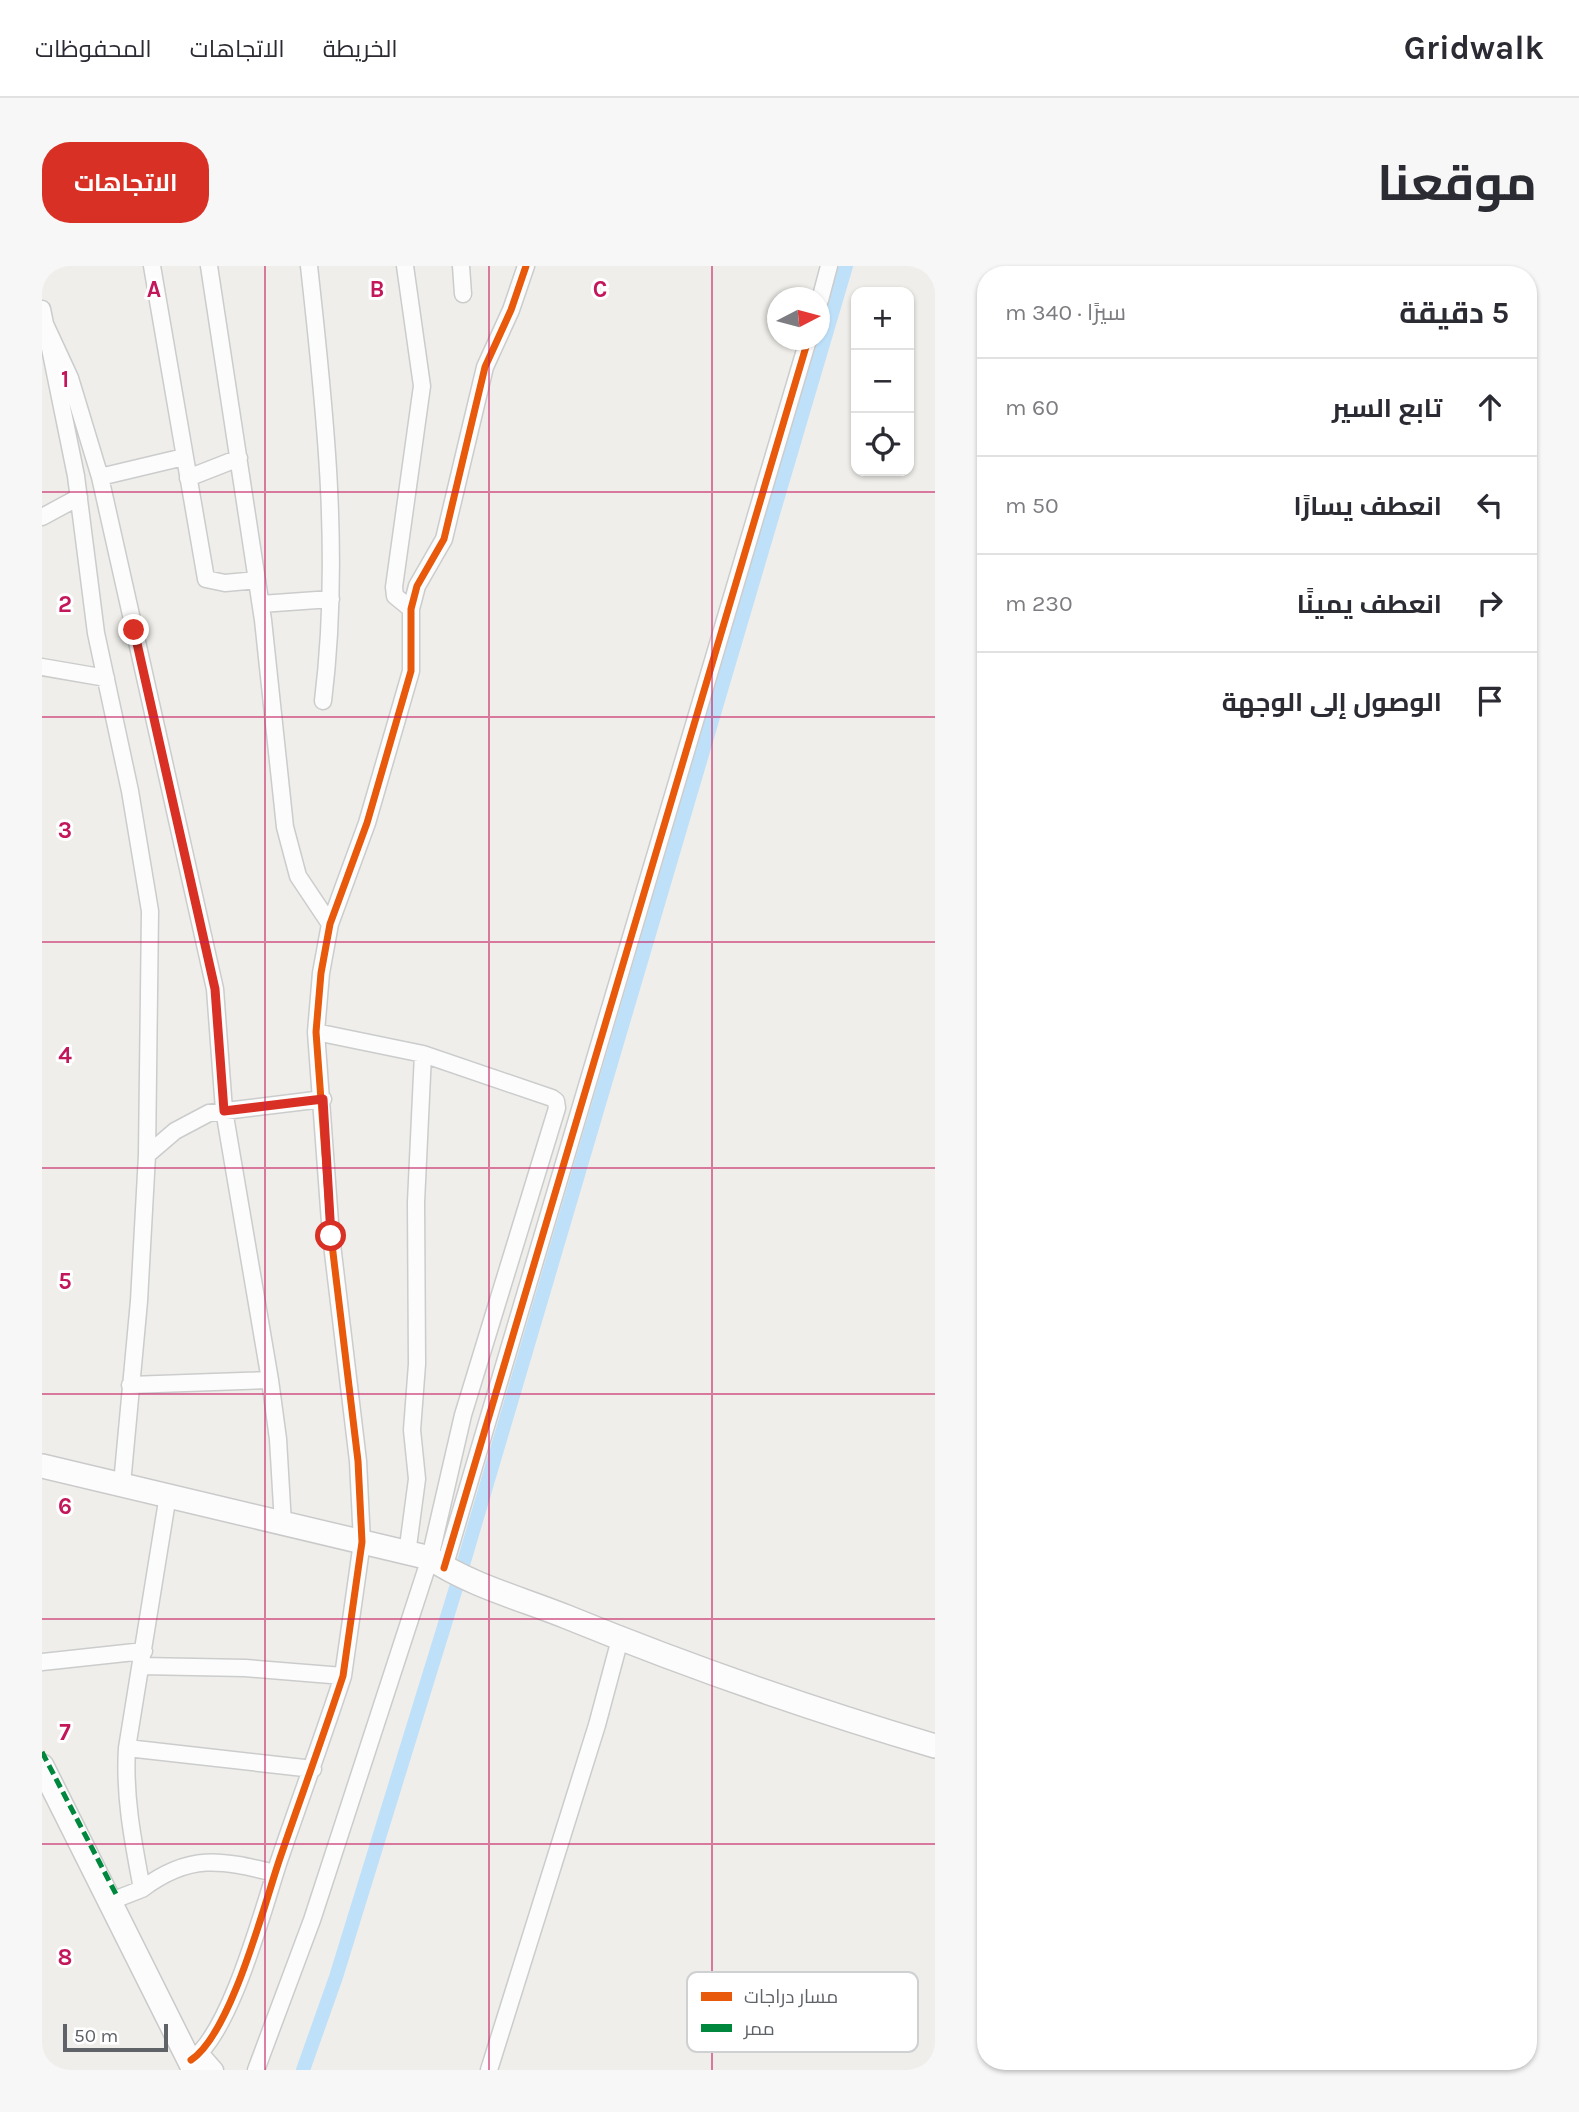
<!DOCTYPE html>
<html lang="ar">
<meta charset="utf-8">
<style>
body{margin:0;font-family:Karla,Cairo,sans-serif;background:#f7f7f7;color:#2b2b33;direction:rtl}
.controls{position:absolute;right:21px;top:21px;display:grid;overflow:hidden;border-radius:14px;box-shadow:0 2px 5px #0004}
.controls button{width:63px;height:63px;display:grid;place-items:center;padding:0;border:0;border-bottom:2px solid #e1e1e2;background:#fff;color:#2b2b33;font:35px sans-serif}
.compass{position:absolute;left:725px;top:21px;width:63px;height:63px;border-radius:50%;background:#fff;box-shadow:0 2px 5px #0004;rotate:84deg}
.scale{position:absolute;left:21px;bottom:18px;width:105px;box-sizing:border-box;padding-left:7px;border:4px solid #5f6368;border-top:0;font-size:19px;line-height:24px;white-space:nowrap;color:#5f6368;-webkit-text-stroke:5px #fff;paint-order:stroke}
.stop{position:absolute;width:21px;height:21px;margin:-16px;border:5px solid #d93025;border-radius:50%;background:#fff}
.stop.end{background:#d93025;border-color:#fff;box-shadow:0 2px 7px #0008}
.list{margin:0;padding:0;list-style:none}
h2{display:flex;justify-content:space-between;align-items:center;height:91px;margin:0;padding:0 28px;font-size:30px}
h2 small{font-size:23px;font-weight:400;color:#7c7c81}
.list li{display:grid;grid-template-columns:46px 1fr auto;gap:21px;align-items:center;box-sizing:border-box;height:98px;padding:0 28px;border-top:2px solid #e1e1e2}
.list b{display:block;font-size:26px;white-space:nowrap}
.list em{font-size:23px;font-style:normal;color:#7c7c81}
.icon{flex:none;width:38px;height:38px;fill:none;stroke:currentColor;stroke-width:2;stroke-linecap:round;stroke-linejoin:round}
.map{position:relative;flex:none;width:893px;height:1804px;overflow:hidden;direction:ltr;border-radius:28px}
header{display:flex;align-items:center;gap:42px;box-sizing:border-box;height:98px;padding:0 35px;background:#fff;border-bottom:2px solid #e1e1e2}
header strong{font-size:33px}
nav{display:flex;gap:38px;margin-inline-start:auto;font-size:24px}
.intro{display:flex;align-items:center;justify-content:space-between;box-sizing:border-box;height:168px;padding:0 42px}
h1{margin:0;font-size:49px}
.button{padding:18px 32px;border-radius:28px;background:#d93025;color:#fff;font-size:24px;font-weight:700}
main{display:flex;gap:42px;padding:0 42px}
aside{flex:1;background:#fff;border-radius:28px;box-shadow:0 2px 5px #0004}
.map>svg:first-child{display:block}
.lines{fill:none;stroke-linecap:round;stroke-linejoin:round}
.canal{stroke:#bfe0f9;stroke-width:14}
.street-casing{stroke:#cbcccc;stroke-width:19}
.secondary-casing{stroke:#cacacb;stroke-width:26}
.street{stroke:#fdfcfc;stroke-width:16}
.secondary{stroke:#fdfcfc;stroke-width:23}
.quiet{stroke:#00873e;stroke-width:5;stroke-dasharray:10 5;stroke-linecap:butt}
.cycleway-casing{stroke:#fff;stroke-width:11}
.cycleway{stroke:#e8590c;stroke-width:7}
.route{stroke:#d93025;stroke-width:9}
.grid{fill:none;stroke:#c2185b;stroke-width:2;stroke-opacity:0.55}
.key{fill:#fff;stroke:#cfd0d2;stroke-width:2}
.key-label{font-size:19px;fill:#5f6368}
.grid-label{font-size:23px;text-anchor:middle;font-weight:bold;fill:#c2185b;stroke:#fff;stroke-width:6;stroke-linejoin:round;paint-order:stroke}
</style>
<header>
<strong>Gridwalk</strong>
<nav><a>الخريطة</a><a>الاتجاهات</a><a>المحفوظات</a></nav>
</header>
<div class="intro"><h1>موقعنا</h1><a class="button">الاتجاهات</a></div>
<main>
<aside>
<h2>5 دقيقة<small>سيرًا · 340 m</small></h2>
<ul class="list">
<li><svg class="icon" aria-label="ahead" viewBox="0 0 24 24"><path d="M12 20V5M6 11l6-6 6 6"/></svg><div><b>تابع السير</b></div><em>60 m</em></li>
<li><svg class="icon" aria-label="left" viewBox="0 0 24 24"><path d="M17 20v-9H6M10 6l-5 5 5 5"/></svg><div><b>انعطف يسارًا</b></div><em>50 m</em></li>
<li><svg class="icon" aria-label="right" viewBox="0 0 24 24"><path d="M7 20v-9h11M14 6l5 5-5 5"/></svg><div><b>انعطف يمينًا</b></div><em>230 m</em></li>
<li><svg class="icon" aria-label="arrive" viewBox="0 0 24 24"><path d="M6 21V4h12l-3 4 3 4H6"/></svg><div><b>الوصول إلى الوجهة</b></div></li>
</ul>
</aside>
<div class="map">
<svg width="893" height="1804" viewBox="0 0 893 1804">
<rect width="100%" height="100%" fill="#efeeea"/>
<g class="lines">
<path class="canal" d="M 261,1804 L 294,1711 L 418,1309 L 804,0"/>
<defs>
<path id="street" d="M 110,0 L 164,313 L 183,317 L 215,314
M 167,0 L 221,354 L 243,561 L 256,610 L 288,658
M 267,0 C 283,143 299,291 281,435
M 363,0 L 380,120 L 352,321 L 353,330 L 369,343
M 419,0 L 421,28
M 778,34 L 787,0
M 0,43 L 34,210 L 54,367 L 88,525 L 108,645 L 105,889 L 97,1035 L 80,1218
M 3,58 L 28,112 L 58,211 L 173,723 L 182,844 L 228,1114 L 236,1173 L 241,1258
M 58,211 L 142,191
M 146,212 L 197,192
M 0,251 L 37,231
M 219,338 L 289,333
M 0,401 L 64,412
M 105,889 L 133,865 L 167,847 L 281,833
M 88,1119 L 228,1114
M 365,1288 L 375,1213 L 370,1164 L 375,1098 L 374,936 L 381,788
M 402,1302 L 766,74
M 0,1396 L 102,1385
M 100,1400 L 203,1402 L 301,1410
M 85,1482 L 271,1503
M 100,1623 C 148,1587 178,1594 233,1607
M 69,1635 L 100,1623 C 91,1575 82,1531 85,1482 L 126,1229
M 159,1788 L 173,1804
M 149,1794 C 189,1768 222,1639 238,1592 C 259,1531 281,1471 301,1410 L 320,1276 L 316,1195 L 289,970 L 274,766 L 279,707 L 288,658 L 325,557 L 369,405 L 369,343 L 375,320 L 402,273 L 443,101 L 469,44 L 484,0
M 214,1804 L 270,1654 L 388,1292 L 421,1149 L 515,842 L 514,835 L 510,832 L 381,788 L 274,766
M 447,1804 L 555,1459 L 578,1373"/>
<path id="secondary" d="M 0,1200 L 388,1292 C 428,1319 480,1333 525,1351 C 645,1400 768,1443 893,1480
M 0,1500 L 152,1804"/>
</defs>
<use href="#street" class="street-casing"/>
<use href="#secondary" class="secondary-casing"/>
<use href="#street" class="street"/>
<use href="#secondary" class="secondary"/>
<path class="quiet" d="M 0,1486 L 76,1632"/>
<defs>
<path id="cycleway" d="M 402,1302 L 766,74
M 149,1794 C 189,1768 222,1639 238,1592 C 259,1531 281,1471 301,1410 L 320,1276 L 316,1195 L 289,970 L 274,766 L 279,707 L 288,658 L 325,557 L 369,405 L 369,343 L 375,320 L 402,273 L 443,101 L 469,44 L 484,0"/>
</defs>
<use href="#cycleway" class="cycleway-casing"/>
<use href="#cycleway" class="cycleway"/>
</g>
<g class="lines">
<path class="route" d="M 92,364 L 173,723 L 182,845 L 281,833 L 289,970"/>
</g>
<path class="grid" d="M 223,0 L 223,1804M 447,0 L 447,1804M 670,0 L 670,1804M 0,226 L 893,226M 0,451 L 893,451M 0,676 L 893,676M 0,902 L 893,902M 0,1128 L 893,1128M 0,1353 L 893,1353M 0,1578 L 893,1578"/>
<rect x="645" y="1706" width="231" height="80" rx="10" class="key"/>
<rect x="659" y="1726" width="31" height="9" fill="#e8590c"/>
<rect x="659" y="1758" width="31" height="8" fill="#00873e"/>
<g class="key-label">
<text x="702" y="1737">مسار دراجات</text>
<text x="702" y="1769">ممر</text>
</g>
<g class="grid-label">
<text x="112" y="31">A</text>
<text x="335" y="31">B</text>
<text x="558" y="31">C</text>
<text x="23" y="121">1</text>
<text x="23" y="346">2</text>
<text x="23" y="572">3</text>
<text x="23" y="797">4</text>
<text x="23" y="1023">5</text>
<text x="23" y="1248">6</text>
<text x="23" y="1474">7</text>
<text x="23" y="1699">8</text>
</g>
</svg>
<div class="controls">
<button>+</button>
<button>−</button>
<button><svg class="icon" aria-label="locate" viewBox="0 0 24 24"><circle cx="12" cy="12" r="6"/><path d="M12 2v4M12 18v4M2 12h4M18 12h4"/></svg></button>
</div>
<svg class="compass" viewBox="-18 -18 36 36"><path d="M0-13l5 13h-10z" fill="#e53935"/><path d="M0 13l5-13h-10z" fill="#7c7c81"/></svg>
<div class="scale">50 m</div>
<div class="stop" style="left:289px;top:970px"></div>
<div class="stop end" style="left:92px;top:364px"></div>
</div>
</main>
